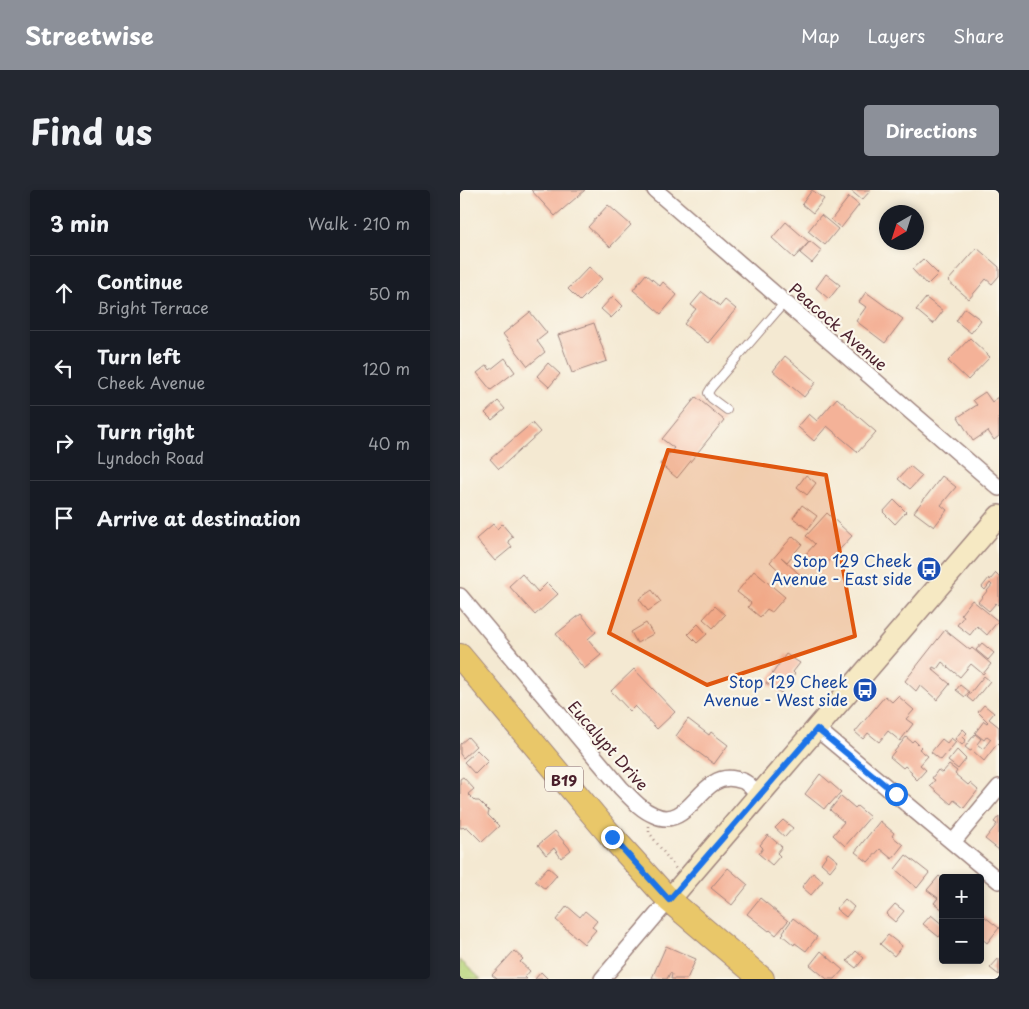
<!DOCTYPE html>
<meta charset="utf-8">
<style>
body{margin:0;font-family:"Playpen Sans",sans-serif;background:#242831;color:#f1f3f6}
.controls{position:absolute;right:15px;bottom:15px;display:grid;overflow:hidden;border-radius:5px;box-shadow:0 2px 8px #0003}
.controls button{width:45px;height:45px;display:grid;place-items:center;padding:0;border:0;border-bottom:1px solid #363941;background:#171b24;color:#f1f3f6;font:25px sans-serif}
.compass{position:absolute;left:419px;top:15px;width:45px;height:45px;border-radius:50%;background:#171b24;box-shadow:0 2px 8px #0003;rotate:219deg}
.stop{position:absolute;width:15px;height:15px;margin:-11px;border:4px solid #1a73e8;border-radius:50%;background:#fff}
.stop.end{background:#1a73e8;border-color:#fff;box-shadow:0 1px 5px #0008}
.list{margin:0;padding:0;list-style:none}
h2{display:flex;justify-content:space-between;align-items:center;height:65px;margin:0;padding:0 20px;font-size:21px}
h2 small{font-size:16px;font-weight:400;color:#9ea1a6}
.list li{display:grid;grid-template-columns:32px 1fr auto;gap:15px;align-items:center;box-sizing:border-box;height:75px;padding:0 20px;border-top:1px solid #363941}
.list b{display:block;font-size:19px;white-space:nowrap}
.list p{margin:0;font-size:16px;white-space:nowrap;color:#9ea1a6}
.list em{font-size:16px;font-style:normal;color:#9ea1a6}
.icon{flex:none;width:28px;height:28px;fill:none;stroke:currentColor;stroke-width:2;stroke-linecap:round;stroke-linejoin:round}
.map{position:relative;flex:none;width:539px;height:789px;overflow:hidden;border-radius:5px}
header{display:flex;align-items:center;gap:30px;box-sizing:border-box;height:70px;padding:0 25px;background:#8c9099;color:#fff}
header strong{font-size:24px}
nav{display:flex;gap:28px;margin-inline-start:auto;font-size:18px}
.intro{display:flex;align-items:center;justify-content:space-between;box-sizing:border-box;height:120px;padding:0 30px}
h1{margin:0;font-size:35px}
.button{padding:12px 22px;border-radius:5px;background:#8c9099;color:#fff;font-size:18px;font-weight:700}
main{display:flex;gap:30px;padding:0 30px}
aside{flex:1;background:#171b24;border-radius:5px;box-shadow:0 2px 8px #0003}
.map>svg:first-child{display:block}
.green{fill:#b8d57c;stroke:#817a54}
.building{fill:#f4b298}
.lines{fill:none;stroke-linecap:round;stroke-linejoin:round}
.lane-casing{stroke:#9f847e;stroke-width:10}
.street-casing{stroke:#9f847e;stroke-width:18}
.secondary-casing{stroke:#9f847e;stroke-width:24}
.primary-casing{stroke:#9f847e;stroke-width:26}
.path{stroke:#9f847e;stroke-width:2.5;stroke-dasharray:1 4;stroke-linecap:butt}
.lane{stroke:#fff;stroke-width:8}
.street{stroke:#fff;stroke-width:15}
.secondary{stroke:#f6e9c3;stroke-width:21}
.primary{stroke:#e9c769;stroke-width:24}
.route{stroke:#1a73e8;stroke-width:6}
.marked{fill:#e0560e;fill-opacity:0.2;stroke:#e0560e;stroke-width:4;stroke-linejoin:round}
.labels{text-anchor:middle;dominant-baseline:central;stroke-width:4.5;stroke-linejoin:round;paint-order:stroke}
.shield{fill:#fbf7ec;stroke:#7f6065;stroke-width:1}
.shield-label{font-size:15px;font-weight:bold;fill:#4a1f2b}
.street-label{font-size:16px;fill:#4a1f2b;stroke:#fbf7ec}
.transit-label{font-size:16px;fill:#164399;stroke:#fbf7ec;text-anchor:end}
</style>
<header>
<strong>Streetwise</strong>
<nav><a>Map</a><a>Layers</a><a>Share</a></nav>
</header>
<div class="intro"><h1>Find us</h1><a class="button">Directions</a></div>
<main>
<aside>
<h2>3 min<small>Walk · 210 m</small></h2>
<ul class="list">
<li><svg class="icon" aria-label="ahead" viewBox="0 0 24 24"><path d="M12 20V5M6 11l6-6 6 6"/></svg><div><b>Continue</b><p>Bright Terrace</p></div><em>50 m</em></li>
<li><svg class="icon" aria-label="left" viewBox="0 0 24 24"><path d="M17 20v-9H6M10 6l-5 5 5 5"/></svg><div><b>Turn left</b><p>Cheek Avenue</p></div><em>120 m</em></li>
<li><svg class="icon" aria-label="right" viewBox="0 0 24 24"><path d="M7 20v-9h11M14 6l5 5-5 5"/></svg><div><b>Turn right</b><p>Lyndoch Road</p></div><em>40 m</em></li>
<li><svg class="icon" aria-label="arrive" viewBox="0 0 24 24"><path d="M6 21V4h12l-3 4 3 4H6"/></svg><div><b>Arrive at destination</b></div></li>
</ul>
</aside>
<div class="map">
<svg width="539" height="789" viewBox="0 0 539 789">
<rect width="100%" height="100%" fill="#fbf7ec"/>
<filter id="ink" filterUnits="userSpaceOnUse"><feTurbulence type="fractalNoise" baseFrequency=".02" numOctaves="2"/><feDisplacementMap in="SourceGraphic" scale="10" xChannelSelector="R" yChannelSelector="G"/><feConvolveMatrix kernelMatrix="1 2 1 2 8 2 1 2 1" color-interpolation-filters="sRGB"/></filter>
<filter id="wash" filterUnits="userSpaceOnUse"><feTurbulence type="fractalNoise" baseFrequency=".0096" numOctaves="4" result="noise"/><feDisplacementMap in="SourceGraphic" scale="20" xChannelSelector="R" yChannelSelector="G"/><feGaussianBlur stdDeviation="1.12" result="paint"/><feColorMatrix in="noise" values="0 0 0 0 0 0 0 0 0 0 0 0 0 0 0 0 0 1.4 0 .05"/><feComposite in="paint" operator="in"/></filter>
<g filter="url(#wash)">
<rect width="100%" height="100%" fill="#f4e9d2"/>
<path class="green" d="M 0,770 L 21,789 L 0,789 Z"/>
<g id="blocks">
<path class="building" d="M 71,0 L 125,0 L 95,26 Z
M 352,0 L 364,9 L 353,23 L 342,14 Z
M 390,0 L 411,0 L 402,10 Z
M 389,7 L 399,15 L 381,38 L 371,30 Z
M 148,15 L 171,35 L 150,57 L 128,37 Z
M 361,25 L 378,39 L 365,55 L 348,41 Z
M 326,32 L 349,52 L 334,68 L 312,48 Z
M 350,51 L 362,61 L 352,73 L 340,63 Z
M 517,58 L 539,77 L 539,86 L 532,94 L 526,89 L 509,109 L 488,91 Z
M 463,69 L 478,84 L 467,95 L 452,79 Z
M 129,77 L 142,89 L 120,111 L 108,99 Z
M 186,84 L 200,96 L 203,92 L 217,105 L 201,124 L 173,100 Z
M 366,84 L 380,95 L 369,109 L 356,98 Z
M 242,102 L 260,116 L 265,110 L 276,119 L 248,153 L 224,134 L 236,119 L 231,115 Z
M 406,102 L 443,129 L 425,153 L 396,131 L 406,117 L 399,112 Z
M 153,106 L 163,116 L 151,128 L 141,119 Z
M 466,108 L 483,121 L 473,134 L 456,120 Z
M 505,118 L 521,130 L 511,143 L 496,131 Z
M 70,122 L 87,143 L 77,151 L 85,162 L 68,176 L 43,144 Z
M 134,133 L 147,171 L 112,183 L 98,145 Z
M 510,148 L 530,167 L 508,190 L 488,171 Z
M 325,166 L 356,192 L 344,207 L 313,181 Z
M 45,168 L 55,182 L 31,200 L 17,183 L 27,175 L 30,180 Z
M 88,173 L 100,184 L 89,197 L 77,186 Z
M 525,202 L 532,212 L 539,207 L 539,246 L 534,250 L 528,241 L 513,251 L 498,227 L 517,215 L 513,210 Z
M 236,207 L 264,230 L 217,288 L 200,274 L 214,258 L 202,249 Z
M 377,208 L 416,242 L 398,262 L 367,236 L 354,251 L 338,237 L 349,224 L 357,231 Z
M 38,211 L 45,219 L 32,230 L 25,223 Z
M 72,233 L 80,242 L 39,279 L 30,269 Z
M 450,276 L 462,286 L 450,299 L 438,289 Z
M 346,285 L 356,293 L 347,305 L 337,297 Z
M 482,286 L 496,297 L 481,315 L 487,320 L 474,337 L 454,322 Z
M 434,310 L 446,322 L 435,334 L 423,322 Z
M 342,315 L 357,326 L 348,339 L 333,328 Z
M 367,323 L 392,346 L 360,381 L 344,366 L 355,354 L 346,346 Z
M 33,334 L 37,339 L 42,334 L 53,347 L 48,351 L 52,357 L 35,371 L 16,349 Z
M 333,346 L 342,354 L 327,372 L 321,367 L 339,384 L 331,392 L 310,372 Z
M 294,381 L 325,407 L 312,422 L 307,419 L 300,427 L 288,417 L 291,413 L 277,402 Z
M 536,383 L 539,386 L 539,416 L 536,413 L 529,421 L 518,412 L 532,395 L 530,393 L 525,400 L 522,397 L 529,388 L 530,390 Z
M 62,384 L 78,402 L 87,393 L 98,404 L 75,425 L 49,396 Z
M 192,400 L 201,412 L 188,421 L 179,409 Z
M 512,410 L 538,431 L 527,445 L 517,436 L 510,445 L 497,435 L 504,426 L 501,424 Z
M 255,416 L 265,425 L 253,438 L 243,429 Z
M 121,424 L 136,442 L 128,449 L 141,465 L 124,479 L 96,444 Z
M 186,433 L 193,444 L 177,453 L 171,442 Z
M 238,434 L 247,444 L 237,453 L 228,444 Z
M 485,440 L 510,460 L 512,458 L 531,474 L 523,484 L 511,474 L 500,487 L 482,472 L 477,479 L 473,477 L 472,479 L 490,494 L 477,510 L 460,495 L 456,501 L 445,491 Z
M 522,453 L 534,463 L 528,470 L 516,460 Z
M 326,464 L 340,473 L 333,482 L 335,484 L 321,503 L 306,493 Z
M 174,479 L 215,522 L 197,539 L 175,516 L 170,521 L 151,501 Z
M 524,486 L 530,491 L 513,512 L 507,507 Z
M 500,495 L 509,502 L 505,507 L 496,500 Z
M 425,506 L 432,512 L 438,506 L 454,520 L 446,529 L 453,534 L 440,551 L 428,541 L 419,552 L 408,543 L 403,549 L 395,542 Z
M 524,515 L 534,523 L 529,529 L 539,537 L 539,556 L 537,554 L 524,571 L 512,560 L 510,561 L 505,557 L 515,544 L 521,549 L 517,554 L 523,559 L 531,549 L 527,546 L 524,550 L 515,543 L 524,531 L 527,533 L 528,532 L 518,522 Z
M 228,529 L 249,545 L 251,542 L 268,555 L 254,574 L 216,546 Z
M 503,539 L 507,543 L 503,547 L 506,550 L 502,555 L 495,549 Z
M 8,547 L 16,556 L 3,568 L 0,564 L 0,554 Z
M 446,547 L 452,552 L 454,550 L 461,557 L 459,559 L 468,566 L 460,575 L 466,580 L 457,590 L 451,584 L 452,582 L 445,576 L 443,578 L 430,567 Z
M 491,548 L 496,552 L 481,570 L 471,562 L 482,549 L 487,553 Z
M 17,560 L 28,571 L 15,584 L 4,572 Z
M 497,560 L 506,569 L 498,579 L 488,571 Z
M 489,575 L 497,581 L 495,584 L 508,595 L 510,593 L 518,600 L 504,618 L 494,610 L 491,614 L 470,596 L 475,590 L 472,588 L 478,580 L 482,583 Z
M 360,584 L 381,602 L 369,615 L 368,614 L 364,619 L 345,604 Z
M 3,587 L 14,599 L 8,604 L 15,611 L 19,611 L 29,621 L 28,625 L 39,636 L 22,652 L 7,637 L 0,638 L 0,589 Z
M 381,606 L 395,618 L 397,616 L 410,627 L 385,656 L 373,645 L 384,632 L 370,620 Z
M 539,626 L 539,660 L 525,649 L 537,634 L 534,632 Z
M 323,630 L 333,638 L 325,647 L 315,638 Z
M 420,631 L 434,643 L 432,646 L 443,655 L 432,669 L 420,659 L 408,672 L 395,662 Z
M 95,641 L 111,660 L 101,668 L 94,658 L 86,665 L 78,655 Z
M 308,645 L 322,657 L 317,663 L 320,666 L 312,675 L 299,664 L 303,658 L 300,655 Z
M 368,663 L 378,671 L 370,681 L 361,673 Z
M 446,665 L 469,683 L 457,698 L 435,679 Z
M 88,677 L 97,685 L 85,699 L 75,691 Z
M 268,678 L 288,695 L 272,715 L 251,698 Z
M 353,683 L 363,691 L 351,705 L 342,697 Z
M 479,686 L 483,689 L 483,720 L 474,713 L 478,708 L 467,700 Z
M 300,708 L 328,731 L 316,745 L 310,740 L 309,741 L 287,724 Z
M 385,709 L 394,717 L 386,727 L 376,719 Z
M 435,714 L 444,721 L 435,732 L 426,724 Z
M 107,716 L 120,727 L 125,721 L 137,731 L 132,737 L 136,740 L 124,754 L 96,730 Z
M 520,723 L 539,738 L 527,753 L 520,747 Z
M 471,725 L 483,735 L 483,742 L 479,747 L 463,734 Z
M 333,728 L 357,747 L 346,761 L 335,753 L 334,755 L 322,745 L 324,743 L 323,742 Z
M 428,745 L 442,756 L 434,766 L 420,754 Z
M 206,756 L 236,769 L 227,789 L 211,789 L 212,784 L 210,783 L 207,789 L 192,788 Z
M 54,761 L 63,769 L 60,772 L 70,781 L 65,787 L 67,789 L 37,789 L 32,785 Z
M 361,761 L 383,780 L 375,789 L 367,789 L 350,775 Z
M 396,761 L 404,768 L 396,778 L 387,771 Z
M 539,768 L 539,785 L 530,778 Z
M 81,782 L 88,789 L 75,789 Z"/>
</g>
</g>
<g filter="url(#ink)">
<use href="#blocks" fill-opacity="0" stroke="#9f847e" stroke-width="1"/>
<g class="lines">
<defs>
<path id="lane" d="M 267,220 L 251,208 L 248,203 L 251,198 L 325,112"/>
<path id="street" d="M 195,0 L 539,298
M 0,406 L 161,598 C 171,608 181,620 194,625 C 230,642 240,581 275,589 C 279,590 283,590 286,593 C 291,596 295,602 300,606
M 357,539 L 539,691
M 493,652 L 539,597
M 142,789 L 209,710"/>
<path id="secondary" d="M 209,710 L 539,326"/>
<path id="primary" d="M 0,466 L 152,647 L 209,710 L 302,789"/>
</defs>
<use href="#lane" class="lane-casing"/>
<use href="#street" class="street-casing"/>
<use href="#secondary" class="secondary-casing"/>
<use href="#primary" class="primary-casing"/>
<path class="path" d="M 189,636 L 189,642 L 191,645 L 216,679"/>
<use href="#lane" class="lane"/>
<use href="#street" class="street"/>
<use href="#secondary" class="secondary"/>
<use href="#primary" class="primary"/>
</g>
</g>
<g class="lines" filter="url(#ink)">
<path class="route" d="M 152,647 L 209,710 L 357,539 L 436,604"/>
</g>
<path class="marked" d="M 208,260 L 366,285 L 395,446 L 247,495 L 149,443 Z"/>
<defs>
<symbol id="bus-disc" viewBox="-11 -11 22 22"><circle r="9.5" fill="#1a4fb4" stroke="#fbf7ec"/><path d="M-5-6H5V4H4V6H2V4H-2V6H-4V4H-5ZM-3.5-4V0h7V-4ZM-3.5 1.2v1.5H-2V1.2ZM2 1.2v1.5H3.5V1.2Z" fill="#fff"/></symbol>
</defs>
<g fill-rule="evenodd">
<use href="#bus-disc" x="455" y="365" width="28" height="28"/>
<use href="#bus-disc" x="391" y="486" width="28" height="28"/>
</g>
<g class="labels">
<rect class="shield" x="85" y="576.5" width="38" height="25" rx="4"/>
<g class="shield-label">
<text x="104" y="589">B19</text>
</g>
<g class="street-label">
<text transform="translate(379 136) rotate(41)">Peacock Avenue</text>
<text transform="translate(149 555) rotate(49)">Eucalypt Drive</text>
</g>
<g class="transit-label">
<text x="452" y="370">Stop 129 Cheek<tspan x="452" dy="18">Avenue - East side</tspan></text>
<text x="388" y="491">Stop 129 Cheek<tspan x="388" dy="18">Avenue - West side</tspan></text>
</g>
</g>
</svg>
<div class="controls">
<button>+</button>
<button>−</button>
</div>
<svg class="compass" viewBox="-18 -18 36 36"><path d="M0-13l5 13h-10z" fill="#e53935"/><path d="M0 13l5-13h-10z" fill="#9ea1a6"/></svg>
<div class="stop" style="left:436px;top:604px"></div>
<div class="stop end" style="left:152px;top:647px"></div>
</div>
</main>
